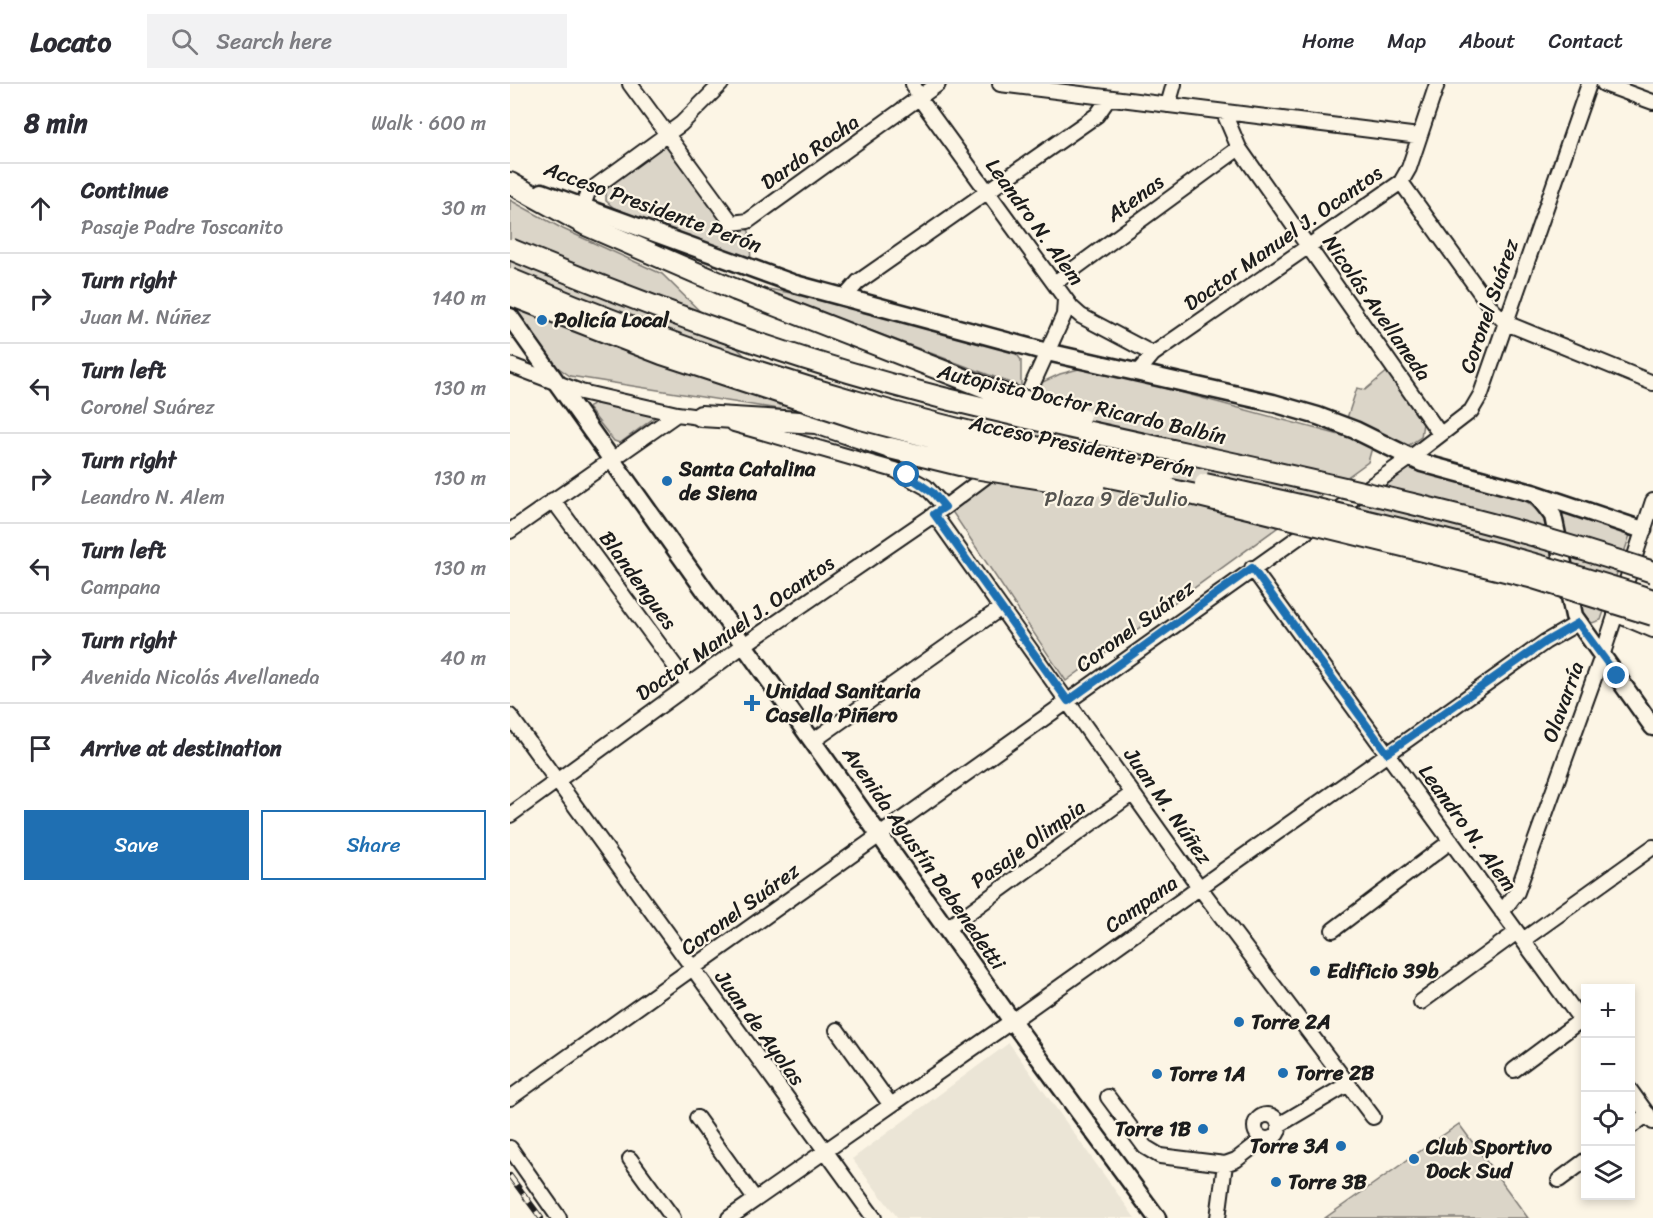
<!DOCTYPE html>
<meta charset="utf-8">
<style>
body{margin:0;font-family:Sriracha,sans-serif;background:#f2f2f3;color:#2b2b33}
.controls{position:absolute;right:18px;bottom:18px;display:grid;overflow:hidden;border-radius:0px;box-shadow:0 3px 9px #0003}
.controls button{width:54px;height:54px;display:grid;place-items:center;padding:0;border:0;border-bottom:2px solid #e1e1e2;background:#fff;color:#2b2b33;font:30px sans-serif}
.stop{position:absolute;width:18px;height:18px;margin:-14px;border:4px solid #1f6fb2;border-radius:50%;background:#fff}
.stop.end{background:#1f6fb2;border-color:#fff;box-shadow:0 2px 6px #0008}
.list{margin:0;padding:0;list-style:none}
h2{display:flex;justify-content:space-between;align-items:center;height:78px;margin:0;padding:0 24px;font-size:26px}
h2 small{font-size:20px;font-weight:400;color:#7c7c81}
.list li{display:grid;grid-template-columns:39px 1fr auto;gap:18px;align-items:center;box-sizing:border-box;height:90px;padding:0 24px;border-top:2px solid #e1e1e2}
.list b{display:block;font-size:22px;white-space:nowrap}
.list p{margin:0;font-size:20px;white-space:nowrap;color:#7c7c81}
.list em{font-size:20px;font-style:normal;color:#7c7c81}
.actions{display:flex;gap:12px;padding:18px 24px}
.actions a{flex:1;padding:14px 0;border:2px solid #1f6fb2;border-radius:0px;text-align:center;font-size:21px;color:#1f6fb2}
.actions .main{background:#1f6fb2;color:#fff}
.icon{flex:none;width:33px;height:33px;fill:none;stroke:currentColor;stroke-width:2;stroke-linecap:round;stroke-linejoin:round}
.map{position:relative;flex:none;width:1143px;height:1134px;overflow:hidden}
header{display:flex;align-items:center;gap:36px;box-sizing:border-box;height:84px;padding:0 30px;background:#fff;border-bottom:2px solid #e1e1e2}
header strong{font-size:28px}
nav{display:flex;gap:33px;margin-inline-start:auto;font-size:21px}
.search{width:420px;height:54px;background:#f2f2f3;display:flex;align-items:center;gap:15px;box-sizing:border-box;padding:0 21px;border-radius:0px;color:#7c7c81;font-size:22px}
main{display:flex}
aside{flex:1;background:#fff}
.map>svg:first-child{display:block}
.built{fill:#ebe5d6}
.green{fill:#dbd5c8;stroke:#7c7872;stroke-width:1.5}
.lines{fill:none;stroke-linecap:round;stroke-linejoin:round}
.minor-casing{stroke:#1c1c1c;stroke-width:18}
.major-casing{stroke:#1c1c1c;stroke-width:21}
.highway-casing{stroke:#1c1c1c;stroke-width:24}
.minor{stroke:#fcf5e5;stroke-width:14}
.major{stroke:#fcf5e5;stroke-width:16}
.highway{stroke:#fcf5e5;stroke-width:20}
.rail-casing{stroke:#1c1c1c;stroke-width:6}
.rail{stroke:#fcf5e5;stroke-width:4;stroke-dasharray:11;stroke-linecap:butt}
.highway-bridge-casing{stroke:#1c1c1c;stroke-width:24;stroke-linecap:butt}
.highway-bridge{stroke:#fcf5e5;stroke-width:20}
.route{stroke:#1f6fb2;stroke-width:8}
.poi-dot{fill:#1f6fb2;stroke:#fcf5e5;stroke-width:2}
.labels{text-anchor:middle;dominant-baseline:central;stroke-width:4.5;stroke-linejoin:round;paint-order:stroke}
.street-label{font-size:21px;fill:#1c1c1c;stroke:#fcf5e5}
.poi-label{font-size:21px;font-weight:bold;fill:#1c1c1c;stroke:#fcf5e5;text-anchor:start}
.park-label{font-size:21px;fill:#555450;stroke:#fcf5e5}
</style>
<header>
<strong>Locato</strong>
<div class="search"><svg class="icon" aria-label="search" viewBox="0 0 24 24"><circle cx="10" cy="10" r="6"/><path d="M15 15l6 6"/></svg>Search here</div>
<nav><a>Home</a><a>Map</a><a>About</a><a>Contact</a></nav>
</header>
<main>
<aside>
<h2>8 min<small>Walk · 600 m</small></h2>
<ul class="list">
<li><svg class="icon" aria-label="ahead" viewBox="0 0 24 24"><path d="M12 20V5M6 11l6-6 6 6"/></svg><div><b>Continue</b><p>Pasaje Padre Toscanito</p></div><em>30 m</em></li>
<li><svg class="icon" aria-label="right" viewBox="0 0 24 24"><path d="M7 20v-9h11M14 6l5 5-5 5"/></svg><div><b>Turn right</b><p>Juan M. Núñez</p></div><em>140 m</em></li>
<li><svg class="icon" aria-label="left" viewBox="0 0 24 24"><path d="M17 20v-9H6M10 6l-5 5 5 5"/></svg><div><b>Turn left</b><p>Coronel Suárez</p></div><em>130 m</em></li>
<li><svg class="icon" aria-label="right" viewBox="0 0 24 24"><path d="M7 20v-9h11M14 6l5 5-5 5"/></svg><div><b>Turn right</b><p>Leandro N. Alem</p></div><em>130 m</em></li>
<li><svg class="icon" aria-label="left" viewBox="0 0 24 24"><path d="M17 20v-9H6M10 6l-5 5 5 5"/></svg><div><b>Turn left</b><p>Campana</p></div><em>130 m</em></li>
<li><svg class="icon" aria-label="right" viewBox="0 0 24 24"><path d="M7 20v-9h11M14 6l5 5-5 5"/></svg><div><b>Turn right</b><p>Avenida Nicolás Avellaneda</p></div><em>40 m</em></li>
<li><svg class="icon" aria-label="arrive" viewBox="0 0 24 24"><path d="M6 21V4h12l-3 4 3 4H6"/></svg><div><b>Arrive at destination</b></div></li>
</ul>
<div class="actions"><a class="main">Save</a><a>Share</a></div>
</aside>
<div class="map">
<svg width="1143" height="1134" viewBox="0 0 1143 1134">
<rect width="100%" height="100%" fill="#fcf5e5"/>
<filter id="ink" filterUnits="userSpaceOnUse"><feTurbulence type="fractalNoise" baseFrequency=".0167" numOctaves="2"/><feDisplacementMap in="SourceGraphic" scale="12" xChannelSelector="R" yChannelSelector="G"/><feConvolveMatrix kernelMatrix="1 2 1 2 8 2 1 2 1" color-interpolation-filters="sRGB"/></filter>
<g filter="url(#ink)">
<path class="built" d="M 499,959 L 625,1134 L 388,1134 L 342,1075 Z"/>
<path class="green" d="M 157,63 L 164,67 L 217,145 L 228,149 L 236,144 L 239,147 L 241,177 L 104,124 L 96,117 L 96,103 L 151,64 Z
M 0,116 L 53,145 L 152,190 L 293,329 L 60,292 L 46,282 L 0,216 Z
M 242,202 L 324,217 L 503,265 L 511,276 L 511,303 Z
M 576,283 L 863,360 L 858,378 L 556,597 L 441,426 L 481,398 L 495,377 L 526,301 L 550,290 Z
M 879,286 L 913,339 L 911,353 L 896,363 L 837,334 L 847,304 L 855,306 Z
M 83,319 L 148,331 L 110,359 L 104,357 L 78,324 Z
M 906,382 L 1015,416 L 1033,432 L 1049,504 L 817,447 L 887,389 Z
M 1045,426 L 1118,448 L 1120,451 L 1091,536 L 1082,539 L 1070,526 Z
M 949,1040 L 1018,1134 L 815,1134 Z"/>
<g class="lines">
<defs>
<path id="minor" d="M 120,0 L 222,139 L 238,137 L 428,0
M 403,0 L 410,15 L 562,224 L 571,232 L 643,270
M 490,0 L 909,52
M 1094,0 L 1143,18
M 658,21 L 664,0
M 714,29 L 729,64 L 930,350
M 891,98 L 982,225 L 996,239 L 1143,299
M 72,125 L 78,108 L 171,40 L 211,0
M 546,198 L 729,64
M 334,214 L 348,198 L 587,31 L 599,14
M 0,281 L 71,308 L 167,330 L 197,334
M 628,288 L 643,270 L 891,98 L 899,84 L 927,0
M 518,310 L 554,231 L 555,215
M 224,340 L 385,386 L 416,403 L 435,423
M 43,416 L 179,601
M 424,430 L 690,804 L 863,1033
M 0,447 L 167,330
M 742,484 L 1076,943
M 1105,530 L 1143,546
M 0,632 L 364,1134
M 303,657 L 491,524
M 0,731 L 234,561 L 435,423 L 475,393
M 992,828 L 1007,808 L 1092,572 L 1143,417
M 436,845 L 623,709
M 823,846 L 941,757
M 1013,856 L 1143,763
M 911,918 L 1007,848
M 327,946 L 380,1020
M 1004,986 L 1071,936
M 1120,1006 L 1143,1038
M 598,1013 L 635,1063 L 650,1072 L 715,1080 L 726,1076 L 753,1055
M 0,1014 L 900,374 L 961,327 L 971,310 L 1079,0
M745 1043a12 12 0 1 1 24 0a12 12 0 1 1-24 0Z
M 187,1034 L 245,1115
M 769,1041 L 838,1000
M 1120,1043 L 1138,1030
M 0,1064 L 49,1134
M 120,1075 L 163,1134
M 1049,1096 L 1076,1076
M 219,1134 L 502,937 L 1035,558 L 1068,539
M 708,1134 L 715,1080"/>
<path id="major" d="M 32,108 L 285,200 L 537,268 L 763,319 L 808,332 L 845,346 L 912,379 L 1026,410 L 1133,446
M 0,233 L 502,937 L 647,1134
M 1027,411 L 1043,432 L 1064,532 L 1143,643"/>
<path id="highway" d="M 0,99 L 76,141 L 226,206
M 191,332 L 306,339 L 380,364"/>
</defs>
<use href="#minor" class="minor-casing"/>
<use href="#major" class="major-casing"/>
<use href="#highway" class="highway-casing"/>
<use href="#minor" class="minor"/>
<use href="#major" class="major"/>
<use href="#highway" class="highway"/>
<defs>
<path id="rail" d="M 0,1092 L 31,1134"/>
</defs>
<use href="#rail" class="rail-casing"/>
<use href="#rail" class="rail"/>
<defs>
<path id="highway-bridge" d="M 0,165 C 140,223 282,276 429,313 C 667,372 910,410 1143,488
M 0,195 C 115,244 234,286 355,320 C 453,349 554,369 654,391
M 226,206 L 490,309 L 570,334
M 0,211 L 152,270 L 347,334 L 470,366 L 681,410 L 1020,493 L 1143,531
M 380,364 L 458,383 L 584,403
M 695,400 C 846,433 996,468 1143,516"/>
</defs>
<use href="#highway-bridge" class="highway-bridge-casing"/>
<use href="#highway-bridge" class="highway-bridge"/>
</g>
</g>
<g class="lines" filter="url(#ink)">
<path class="route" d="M 397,391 L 423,409 L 435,423 L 424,430 L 558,617 L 742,484 L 877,669 L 1035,558 L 1068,539 L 1107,592"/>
</g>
<g class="poi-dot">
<circle cx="32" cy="236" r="6"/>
<circle cx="157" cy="397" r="6"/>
<path d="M239 610h6v6h6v6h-6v6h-6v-6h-6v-6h6z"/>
<circle cx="805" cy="887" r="6"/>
<circle cx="729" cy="938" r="6"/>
<circle cx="773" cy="989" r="6"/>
<circle cx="647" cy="990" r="6"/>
<circle cx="693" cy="1045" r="6"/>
<circle cx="831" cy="1062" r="6"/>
<circle cx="904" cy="1075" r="6"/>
<circle cx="766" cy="1098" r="6"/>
</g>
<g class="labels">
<g class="street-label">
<text transform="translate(300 68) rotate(-35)">Dardo Rocha</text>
<text transform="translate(625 114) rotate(-36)">Atenas</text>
<text transform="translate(143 123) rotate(20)">Acceso Presidente Perón</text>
<text transform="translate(525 138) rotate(54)">Leandro N. Alem</text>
<text transform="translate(773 154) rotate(-35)">Doctor Manuel J. Ocantos</text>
<text transform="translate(979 222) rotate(-71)">Coronel Suárez</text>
<text transform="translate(867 224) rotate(55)">Nicolás Avellaneda</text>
<text transform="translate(572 320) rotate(13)">Autopista Doctor Ricardo Balbín</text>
<text transform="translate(572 362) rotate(12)">Acceso Presidente Perón</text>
<text transform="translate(128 496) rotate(54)">Blandengues</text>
<text transform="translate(625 542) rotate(-36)">Coronel Suárez</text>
<text transform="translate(225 544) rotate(-35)">Doctor Manuel J. Ocantos</text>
<text transform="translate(1053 618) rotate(-70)">Olavarría</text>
<text transform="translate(658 722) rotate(55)">Juan M. Núñez</text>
<text transform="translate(958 744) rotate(54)">Leandro N. Alem</text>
<text transform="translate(518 760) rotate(-36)">Pasaje Olimpia</text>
<text transform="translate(414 774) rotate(55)">Avenida Agustín Debenedetti</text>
<text transform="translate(631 820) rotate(-35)">Campana</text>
<text transform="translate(230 825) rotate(-36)">Coronel Suárez</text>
<text transform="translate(250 944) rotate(54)">Juan de Ayolas</text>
</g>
<g class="poi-label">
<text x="44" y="236">Policía Local</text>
<text x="169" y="385">Santa Catalina<tspan x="169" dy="24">de Siena</tspan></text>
<text x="256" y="607">Unidad Sanitaria<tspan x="256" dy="24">Casella Piñero</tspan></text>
<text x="817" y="887">Edificio 39b</text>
<text x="741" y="938">Torre 2A</text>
<text x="785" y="989">Torre 2B</text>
<text x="659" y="990">Torre 1A</text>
<text x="681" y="1045" text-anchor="end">Torre 1B</text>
<text x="819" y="1062" text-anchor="end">Torre 3A</text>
<text x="916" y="1063">Club Sportivo<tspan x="916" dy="24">Dock Sud</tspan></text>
<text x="778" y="1098">Torre 3B</text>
</g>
<g class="park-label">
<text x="606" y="415">Plaza 9 de Julio</text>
</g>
</g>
</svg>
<div class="controls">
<button>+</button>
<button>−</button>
<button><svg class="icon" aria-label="locate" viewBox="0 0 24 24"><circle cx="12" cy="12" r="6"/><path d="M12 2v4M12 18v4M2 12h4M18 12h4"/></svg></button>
<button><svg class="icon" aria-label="layers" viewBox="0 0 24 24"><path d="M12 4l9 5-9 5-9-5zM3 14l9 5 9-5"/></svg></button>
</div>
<div class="stop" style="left:397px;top:391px"></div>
<div class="stop end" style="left:1107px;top:592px"></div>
</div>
</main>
